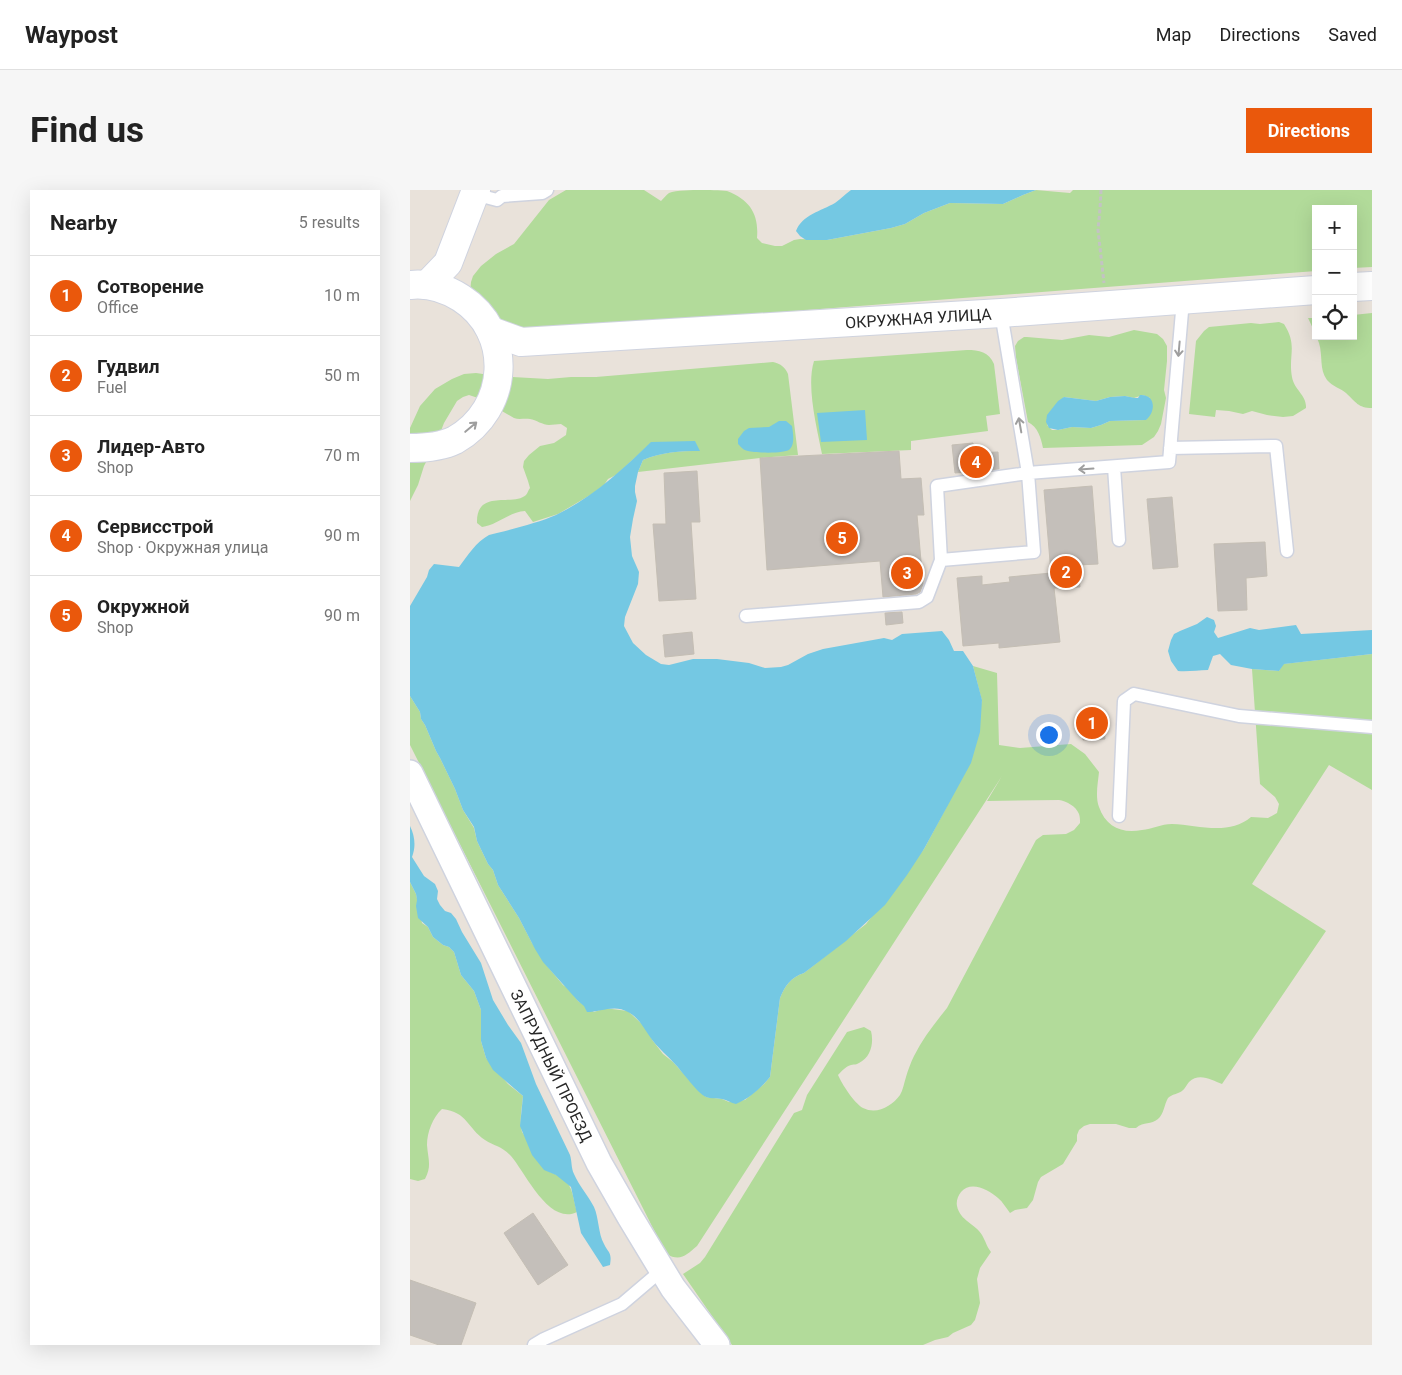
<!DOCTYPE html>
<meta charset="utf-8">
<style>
body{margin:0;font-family:Roboto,sans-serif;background:#f6f6f6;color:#222}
.controls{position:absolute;right:15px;top:15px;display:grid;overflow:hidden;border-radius:0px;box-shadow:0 5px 20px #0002}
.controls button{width:45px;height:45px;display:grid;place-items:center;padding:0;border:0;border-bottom:1px solid #e0e0e0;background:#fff;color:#222;font:25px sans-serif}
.you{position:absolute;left:638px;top:544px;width:18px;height:18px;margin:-12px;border:4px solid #fff;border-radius:50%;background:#1a73e8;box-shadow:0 0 0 8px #1a73e833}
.badge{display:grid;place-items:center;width:32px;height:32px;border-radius:50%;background:#ea580c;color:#fff;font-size:16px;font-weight:700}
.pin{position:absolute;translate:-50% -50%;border:2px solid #fff;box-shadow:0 1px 5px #0006}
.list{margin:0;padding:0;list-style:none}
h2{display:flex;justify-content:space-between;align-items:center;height:65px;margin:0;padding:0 20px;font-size:21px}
h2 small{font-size:16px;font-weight:400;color:#767676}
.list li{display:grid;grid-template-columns:32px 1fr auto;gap:15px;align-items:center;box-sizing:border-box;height:80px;padding:0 20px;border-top:1px solid #e0e0e0}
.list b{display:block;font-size:19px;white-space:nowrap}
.list p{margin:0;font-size:16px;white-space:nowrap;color:#767676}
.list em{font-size:16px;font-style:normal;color:#767676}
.icon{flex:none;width:28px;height:28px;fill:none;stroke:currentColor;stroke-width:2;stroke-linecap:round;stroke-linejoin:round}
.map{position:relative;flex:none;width:962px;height:1155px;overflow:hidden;border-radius:0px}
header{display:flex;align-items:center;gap:30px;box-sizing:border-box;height:70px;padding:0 25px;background:#fff;border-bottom:1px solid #e0e0e0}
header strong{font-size:24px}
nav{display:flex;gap:28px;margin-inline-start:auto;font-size:18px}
.intro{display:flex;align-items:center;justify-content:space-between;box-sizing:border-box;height:120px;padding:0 30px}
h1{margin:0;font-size:35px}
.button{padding:12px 22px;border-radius:0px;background:#ea580c;color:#fff;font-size:18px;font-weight:700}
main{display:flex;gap:30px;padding:0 30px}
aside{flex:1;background:#fff;border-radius:0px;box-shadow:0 5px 20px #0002}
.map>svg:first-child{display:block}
.green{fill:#b2db9a;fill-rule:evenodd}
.water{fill:#74c8e3}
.building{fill:#c4bfba;stroke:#c4beb4}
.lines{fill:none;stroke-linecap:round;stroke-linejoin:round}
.lane-casing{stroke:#cfd3df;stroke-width:15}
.street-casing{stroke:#cfd3df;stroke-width:28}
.secondary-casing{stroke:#cfd3df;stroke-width:30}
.path{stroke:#c3c3c3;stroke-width:3;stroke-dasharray:4 2.5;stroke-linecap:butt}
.lane{stroke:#fff;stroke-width:12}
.street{stroke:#fff;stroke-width:25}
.secondary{stroke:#fff;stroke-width:28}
.oneway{stroke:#9e9e9e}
.labels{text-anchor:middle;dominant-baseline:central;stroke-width:5;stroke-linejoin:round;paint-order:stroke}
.street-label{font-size:16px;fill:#272727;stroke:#fff}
</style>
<header>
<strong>Waypost</strong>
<nav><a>Map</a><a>Directions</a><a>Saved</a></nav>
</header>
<div class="intro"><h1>Find us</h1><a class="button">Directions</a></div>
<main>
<aside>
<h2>Nearby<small>5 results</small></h2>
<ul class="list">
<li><span class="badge">1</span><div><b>Сотворение</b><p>Office</p></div><em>10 m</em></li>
<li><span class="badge">2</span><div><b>Гудвил</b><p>Fuel</p></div><em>50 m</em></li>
<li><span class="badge">3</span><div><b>Лидер-Авто</b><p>Shop</p></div><em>70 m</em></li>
<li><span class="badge">4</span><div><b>Сервисстрой</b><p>Shop · Окружная улица</p></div><em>90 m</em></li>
<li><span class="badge">5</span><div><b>Окружной</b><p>Shop</p></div><em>90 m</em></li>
</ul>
</aside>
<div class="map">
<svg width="962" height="1155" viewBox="0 0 962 1155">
<rect width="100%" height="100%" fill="#e9e2da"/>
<path class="green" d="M 156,0 L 234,0 L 251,11 C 254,8 256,5 259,3 C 266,0 283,0 290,0 C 298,0 310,0 317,1 C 340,10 349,24 347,48 L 352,53 L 365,56 L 372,56 L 384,50 L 390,49 L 417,50 L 481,38 L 495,34 L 514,23 L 540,13 L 593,14 L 613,5 L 626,0 L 660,3 L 663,0 L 962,0 L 962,77 L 943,78 L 943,19 L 906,19 L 906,81 L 122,141 L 96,136 L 60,103 L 61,92 L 63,86 L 71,76 L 86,64 L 104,54 L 139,10 Z
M 962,123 L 962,218 C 948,218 946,212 936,203 C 930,198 923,197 917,190 C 909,179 913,166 909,153 C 906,145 902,136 898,128 L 906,128 L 906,146 L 943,146 L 943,125 Z
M 869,132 L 874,134 C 888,156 878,165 882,187 C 884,200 897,205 896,218 L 883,226 L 873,227 L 857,225 L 842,221 L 833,224 L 819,221 L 806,220 L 805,227 L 779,224 L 786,151 L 794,141 L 799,137 L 841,133 L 850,134 Z
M 724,140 L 747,144 L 753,149 L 757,156 L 757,171 L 754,200 L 756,208 L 751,234 L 748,241 L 744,247 L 732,255 L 633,258 C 631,248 628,237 618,232 L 606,168 L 605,156 L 608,151 L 614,147 L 617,147 L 652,150 L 679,145 L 699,147 ZM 733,205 L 740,208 L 736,230 L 700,231 L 691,235 L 681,238 L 662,237 L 648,240 L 642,240 L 637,235 L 654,207 L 686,211 L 700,207 L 715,206 L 724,208 Z
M 557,160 C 569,160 579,162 584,174 L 590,224 L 576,226 L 578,241 L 501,251 L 501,260 L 412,264 C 407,238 396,196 404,171 Z
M 363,172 C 371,174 375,177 378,184 L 388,265 L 350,268 L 228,282 L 233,270 C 252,262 269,261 289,261 L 242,252 L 206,285 L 198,289 L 194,295 L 182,304 L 148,324 L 123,332 L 115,321 C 99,322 87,335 72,337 L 67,333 C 66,298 103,317 116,305 C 118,303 118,300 120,298 L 118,291 L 113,277 L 114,271 L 119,265 L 130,256 L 144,253 L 156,245 L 157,238 L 151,234 C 147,234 143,235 139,235 C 133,235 126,230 120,229 C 114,228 109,230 104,228 L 71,209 L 59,205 L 53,207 L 47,211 L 34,233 L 27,251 L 14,276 L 8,295 L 0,311 L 0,238 L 10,216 L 25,199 L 42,189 L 54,184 L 66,183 L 87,186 L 138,189 L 161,187 L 186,187 Z
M 962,464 L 962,600 L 919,575 L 842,694 L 916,741 L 812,894 C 802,890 789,882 779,892 C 777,894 775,899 772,901 C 768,904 762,904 758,908 C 754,915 754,924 748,929 C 741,935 734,931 726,938 L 719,938 L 706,934 L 680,934 L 674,936 L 669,940 L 667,945 L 667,951 L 653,974 L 631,987 L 628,992 L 623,1010 L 617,1018 L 605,1020 L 600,1023 C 596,1018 593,1012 588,1008 C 579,1000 561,990 551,1002 C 548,1006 546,1011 547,1016 C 550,1031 566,1034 572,1045 C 576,1052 576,1055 581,1062 L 570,1078 L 567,1089 L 570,1113 L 565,1130 L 561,1135 L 543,1143 L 538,1147 L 525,1150 L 513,1155 L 322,1155 L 273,1084 L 290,1073 L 295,1067 L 384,923 L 392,920 L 397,905 L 437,842 L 454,837 L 461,841 C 464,853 461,867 449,873 C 446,875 445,874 441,875 C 435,877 432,881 428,885 C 432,894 444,913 453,918 C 467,925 482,916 490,905 C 493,900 494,893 496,887 C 498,880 501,872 504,866 C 513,848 525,833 537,818 L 626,650 L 633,645 L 656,644 L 664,640 L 670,633 C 670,630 670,627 669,624 C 666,616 656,611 649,610 L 577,611 L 592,586 L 287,1056 C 276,1065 271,1072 256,1064 L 0,555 L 0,506 L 10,522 L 11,529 L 15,535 L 26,561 L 30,568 L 45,599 L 53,620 L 64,638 L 67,651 L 78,674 L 83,680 L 88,695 L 109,728 L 122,753 L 138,777 L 153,795 L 159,799 L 168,811 L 184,822 L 193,819 L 202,819 L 218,821 L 235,837 L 243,851 L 253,864 L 263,872 L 290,902 L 296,907 L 312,909 L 319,912 L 335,910 L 354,894 L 360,887 L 370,808 C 375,796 381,787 394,783 L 456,734 L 514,659 L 536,618 L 572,511 L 563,476 L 587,483 L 589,555 L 610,558 L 661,554 L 675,564 L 689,582 C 688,593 685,606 689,617 C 696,637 712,644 732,640 C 742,639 751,634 762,634 C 788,635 819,646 841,627 L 858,628 L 867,623 L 869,614 L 865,607 L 850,594 L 842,479 L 869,481 L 873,474 Z
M 0,692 L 6,704 L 12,733 L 18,737 L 23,747 L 33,755 L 39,757 L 44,762 L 51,785 L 64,801 L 71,820 L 71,851 L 76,868 L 98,894 L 113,906 C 112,918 109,930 112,942 L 140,982 C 164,991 161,1001 167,1022 C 139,1036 115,982 101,966 C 92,956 84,956 75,950 C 57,938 58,922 32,919 C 23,927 17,942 17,955 C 18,969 22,976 15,989 L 8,991 L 0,989 Z"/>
<path class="water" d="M 441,0 L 632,0 L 626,0 L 613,5 L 593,14 L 540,13 L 514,23 L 495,34 L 481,38 L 417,50 L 396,50 L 390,46 L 386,41 C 392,25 411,21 425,13 C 431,9 435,4 441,0 Z
M 730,205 C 746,204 746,222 736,230 L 700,231 L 691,235 L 681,238 L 662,237 L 648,240 L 639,238 L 636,232 L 637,225 L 648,211 L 654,207 L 686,211 L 700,207 L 715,206 L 725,208 L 728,208 Z
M 455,220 L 457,250 L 411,252 L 407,223 Z
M 369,231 L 376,231 L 382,236 C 383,243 385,254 380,259 C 376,264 345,263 338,261 C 333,260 331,257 328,254 L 328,249 L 334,241 L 339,238 L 359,237 Z
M 285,251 L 290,261 C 270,261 252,262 233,270 L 228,282 L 225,296 L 225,302 L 227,311 L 223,329 L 220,347 L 222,366 L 229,382 L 228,394 L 215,427 L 214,436 L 223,453 L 236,465 L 251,474 L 259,475 L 283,469 L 307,469 L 339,473 L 355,478 L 371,477 L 378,475 L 398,464 L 413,459 L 474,448 L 482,450 L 492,444 L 532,441 L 539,450 L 544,461 L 553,461 L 563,476 L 572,510 L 570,542 L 561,573 L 514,659 L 497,685 L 475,715 L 436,751 L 394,783 C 381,787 375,796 370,808 L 360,887 C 351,898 340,908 326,914 C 321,913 317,910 312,909 C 307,908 301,909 296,907 C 287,903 272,881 264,873 C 257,865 250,860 243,851 C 235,841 230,828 218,822 C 205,814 190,822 177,822 L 174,816 L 168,811 L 133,772 L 125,759 L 109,728 L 88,695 L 83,680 L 78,674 L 67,651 L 64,637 L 53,620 L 45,599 L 30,568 L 26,561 L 15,535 L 11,529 L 10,522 L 0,506 L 0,416 L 17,387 L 19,380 L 24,374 L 49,377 C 58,365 66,352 79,345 C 99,340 128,333 146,325 C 183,307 212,280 241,252 Z
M 797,427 L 804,430 L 806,436 L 804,442 L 808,448 L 840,438 L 849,440 L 886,435 L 891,444 L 962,440 L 962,464 L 874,474 L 869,481 L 842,479 L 821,475 L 810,464 L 803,466 L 798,480 C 788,480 778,482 768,481 L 761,471 L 758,461 L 761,450 L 764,444 L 770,441 L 787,434 Z
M 0,636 C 5,646 6,657 2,667 L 14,686 L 25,694 L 28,701 L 27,709 L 30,715 L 35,721 L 41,723 L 46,729 L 52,742 L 71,773 L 83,810 L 98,835 L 111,853 L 126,894 L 160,965 C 162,971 161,978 164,984 C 169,996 178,1005 184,1017 C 189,1028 188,1043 194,1054 C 199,1064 202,1062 200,1075 L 193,1077 L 171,1043 L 161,997 L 146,985 L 134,980 L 122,965 L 110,936 L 113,906 L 83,880 L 76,868 L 71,851 L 71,820 L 64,801 L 51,785 L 44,762 L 39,757 L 33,755 L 23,747 L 18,737 L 8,728 L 6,716 L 7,710 L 6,704 L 0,692 Z"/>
<path class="building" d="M 563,253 L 564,263 L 588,262 L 589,279 L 545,283 L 542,255 Z
M 489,261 L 491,289 L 511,288 L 514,325 L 507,325 L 513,394 L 510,402 L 506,404 L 473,407 L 470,371 L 357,380 L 350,268 Z
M 287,281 L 290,332 L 281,332 L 286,409 L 249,411 L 243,334 L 256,334 L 254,283 Z
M 682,296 L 688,374 L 668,375 L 670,397 L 644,398 L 650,452 L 589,458 L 589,453 L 553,456 L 547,388 L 572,386 L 572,395 L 600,392 L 599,387 L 641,383 L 634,300 Z
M 762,307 L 768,377 L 743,379 L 737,309 Z
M 855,352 L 857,386 L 836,388 L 837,420 L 808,421 L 804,354 Z
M 492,422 L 493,433 L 476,435 L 475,423 Z
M 282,442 L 284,464 L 255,467 L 253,445 Z
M 692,519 L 695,549 L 673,550 L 670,521 Z
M 123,1023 L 158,1075 L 128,1095 L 94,1043 Z
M 0,1090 L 66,1113 L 51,1155 L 29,1155 L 0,1145 Z"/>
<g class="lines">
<defs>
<path id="lane" d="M 64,4 L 87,10 L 92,6 L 132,3 L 137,0
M 760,258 L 866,256 L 877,361
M 704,277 L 709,350
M 531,370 L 624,362 L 618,283 L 591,123
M 336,426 L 509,412 L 517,407 L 531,370 L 527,296 L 618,283 L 759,272 L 773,110
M 709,626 L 714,511 L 724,504 L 829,526 L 962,537
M 124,1155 L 134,1149 L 212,1114 L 252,1080"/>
<g id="street">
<path id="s1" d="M 0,583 L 189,973 L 220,1027 L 263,1098 L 307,1155"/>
</g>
<g id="secondary">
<path d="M 0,95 C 18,93 35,98 51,108 C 104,142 100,219 45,250 C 31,257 15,258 0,258"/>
<path d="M 17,95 L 38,73 L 66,0"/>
<path d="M 943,97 L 962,96"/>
<path id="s2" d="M 81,141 L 111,152 L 591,123 L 906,100"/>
</g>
</defs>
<use href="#lane" class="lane-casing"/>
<use href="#street" class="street-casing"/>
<use href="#secondary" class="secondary-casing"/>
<path class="path" d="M 691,0 L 690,19 L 688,40 L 694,93"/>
<use href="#lane" class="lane"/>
<use href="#street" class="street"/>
<use href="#secondary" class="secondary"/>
</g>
<defs><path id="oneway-shaft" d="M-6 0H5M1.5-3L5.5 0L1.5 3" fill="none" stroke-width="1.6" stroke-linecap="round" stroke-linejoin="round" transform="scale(1.25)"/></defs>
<g class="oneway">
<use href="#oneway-shaft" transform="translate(769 159) rotate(95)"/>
<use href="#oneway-shaft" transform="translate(610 235) rotate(-100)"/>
<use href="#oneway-shaft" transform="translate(61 237) rotate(-40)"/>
<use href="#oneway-shaft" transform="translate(676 279) rotate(176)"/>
</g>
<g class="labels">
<g class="street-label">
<text stroke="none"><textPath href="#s2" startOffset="430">ОКРУЖНАЯ УЛИЦА</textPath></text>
<text stroke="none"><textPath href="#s1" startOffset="325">ЗАПРУДНЫЙ ПРОЕЗД</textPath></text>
</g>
</g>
</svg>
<div class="controls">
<button>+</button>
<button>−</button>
<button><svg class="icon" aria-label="locate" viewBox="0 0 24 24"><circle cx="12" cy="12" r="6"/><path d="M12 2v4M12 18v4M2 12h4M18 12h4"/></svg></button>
</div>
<div class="you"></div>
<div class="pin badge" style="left:682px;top:533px">1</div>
<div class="pin badge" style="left:656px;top:382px">2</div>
<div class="pin badge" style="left:497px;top:383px">3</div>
<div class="pin badge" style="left:566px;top:272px">4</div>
<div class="pin badge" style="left:432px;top:348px">5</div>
</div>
</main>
